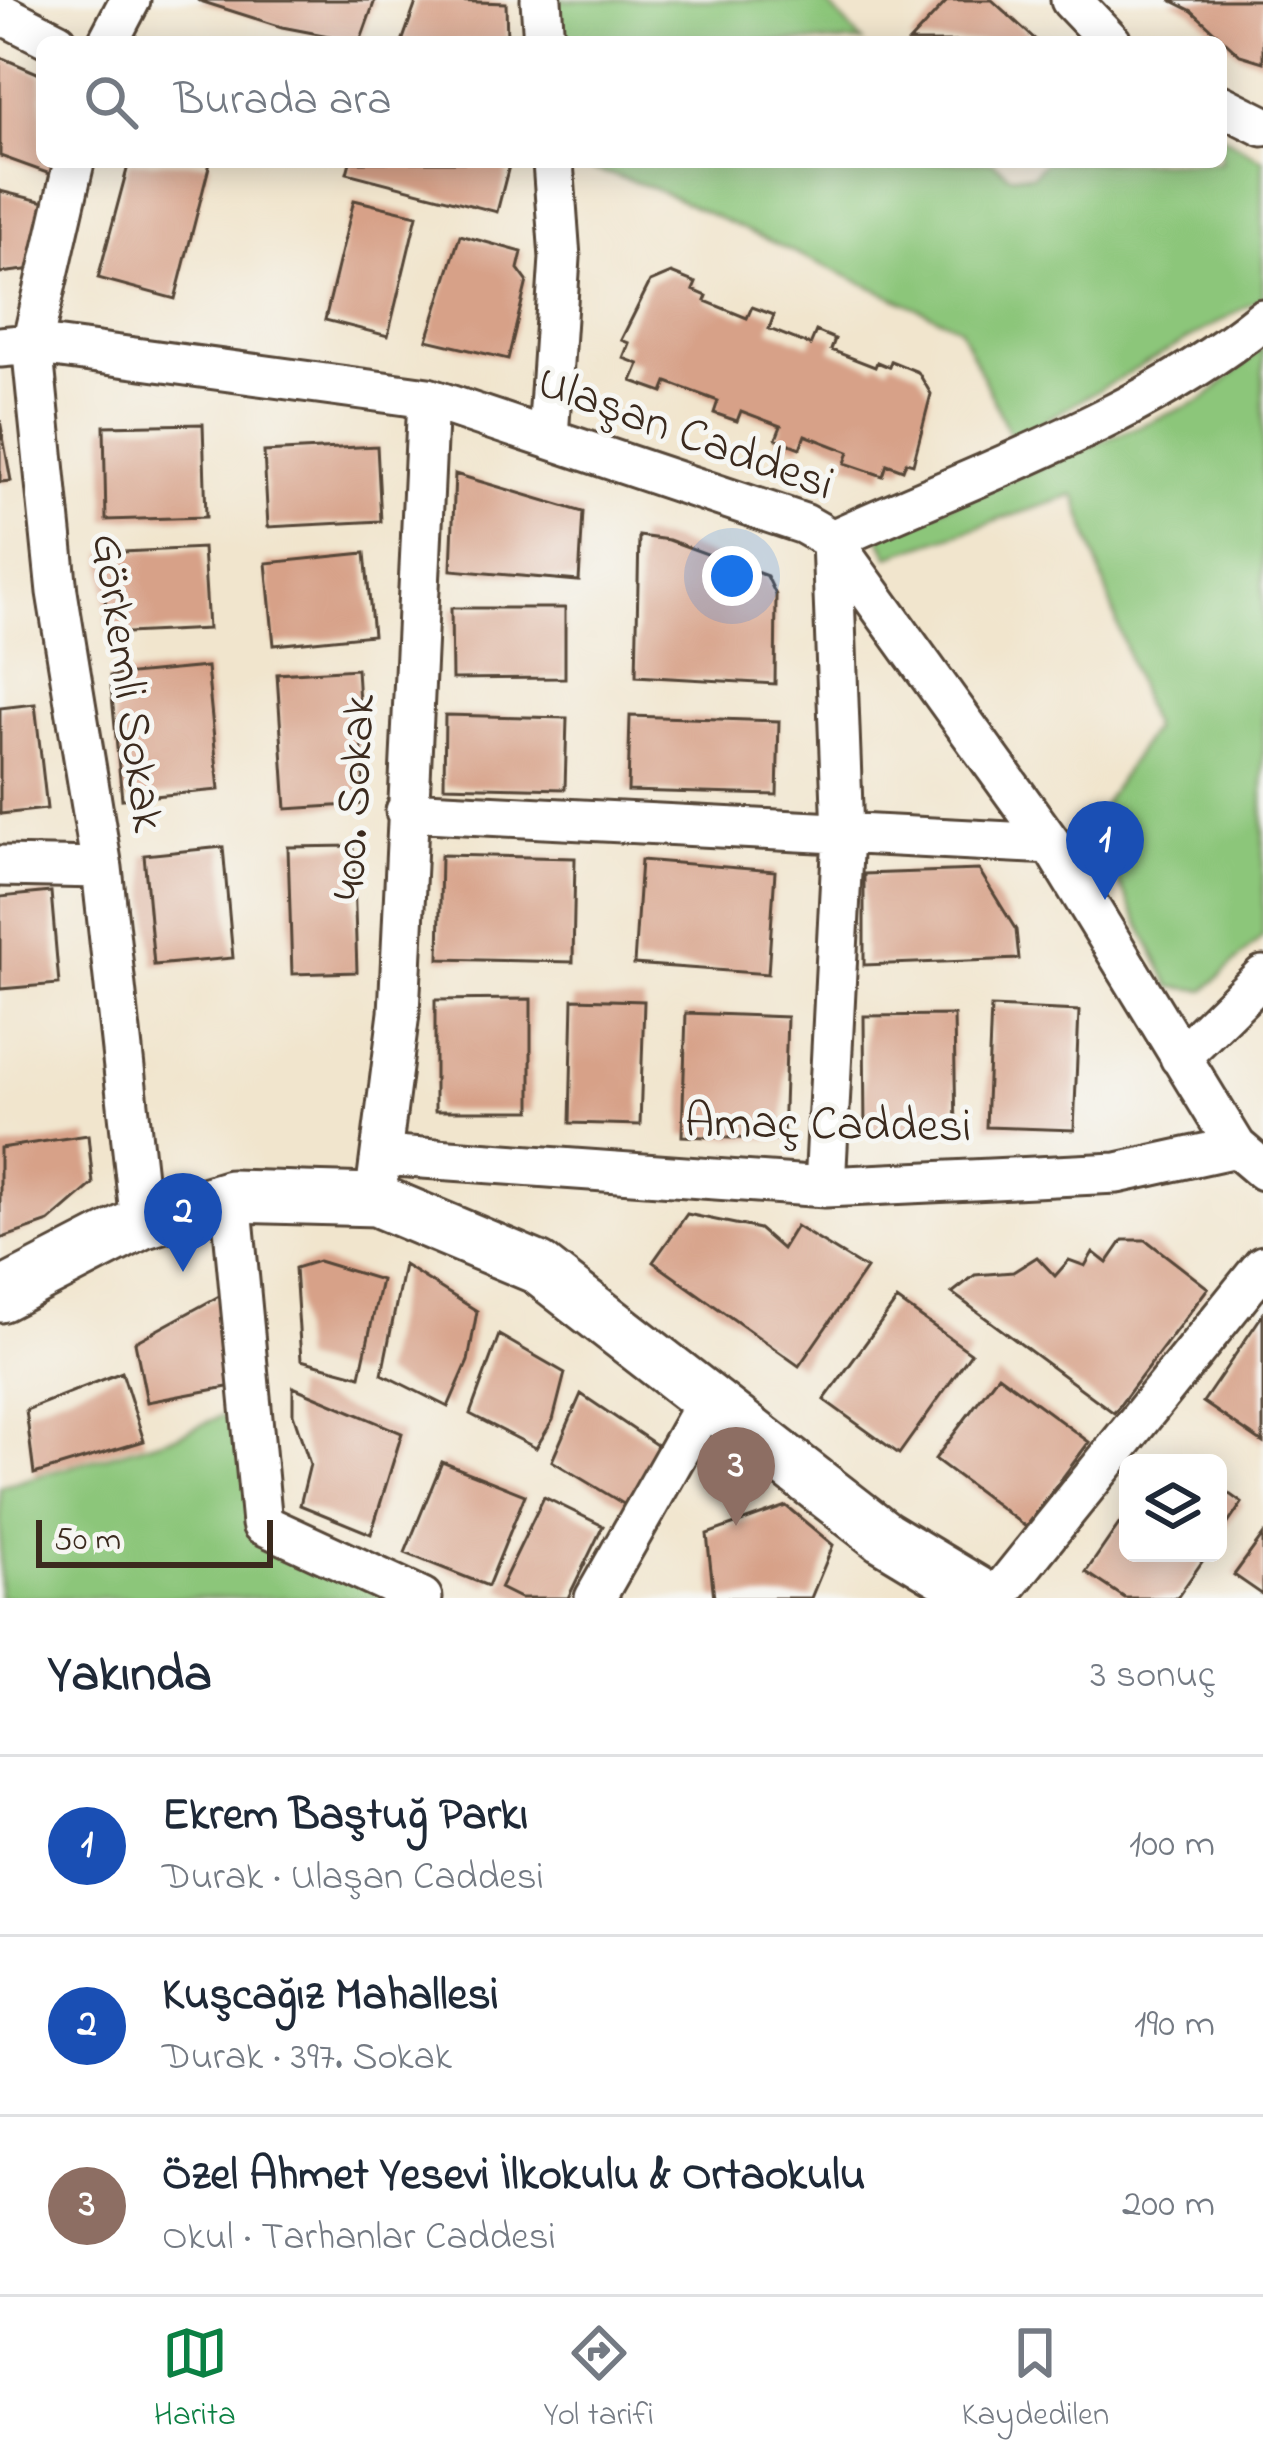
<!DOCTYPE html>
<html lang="tr">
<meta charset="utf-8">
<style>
body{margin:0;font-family:"Indie Flower",sans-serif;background:#f2f2f3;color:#1f2937}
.controls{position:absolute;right:36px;bottom:36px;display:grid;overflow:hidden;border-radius:18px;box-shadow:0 6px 30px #0003}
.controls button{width:108px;height:108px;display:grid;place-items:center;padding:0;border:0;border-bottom:3px solid #e0e1e3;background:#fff;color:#1f2937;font:60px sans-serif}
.scale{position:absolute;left:36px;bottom:30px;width:237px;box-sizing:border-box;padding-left:12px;border:6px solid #3b2a1e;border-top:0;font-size:33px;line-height:42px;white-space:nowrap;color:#3b2a1e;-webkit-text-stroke:9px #f6f6f2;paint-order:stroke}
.you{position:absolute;left:732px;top:576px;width:42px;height:42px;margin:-30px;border:9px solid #fff;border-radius:50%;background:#1a73e8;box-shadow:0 0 0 18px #1a73e833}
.badge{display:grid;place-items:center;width:78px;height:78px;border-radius:50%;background:#0b8043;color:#fff;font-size:39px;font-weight:700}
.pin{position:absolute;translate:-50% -99px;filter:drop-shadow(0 3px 6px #0008)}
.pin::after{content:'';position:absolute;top:63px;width:42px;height:36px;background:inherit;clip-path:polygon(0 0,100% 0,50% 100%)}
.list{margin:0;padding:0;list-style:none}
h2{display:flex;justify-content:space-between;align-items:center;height:156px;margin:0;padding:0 48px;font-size:51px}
h2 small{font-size:39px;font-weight:400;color:#747a83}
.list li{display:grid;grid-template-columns:78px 1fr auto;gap:36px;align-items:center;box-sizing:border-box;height:180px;padding:0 48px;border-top:3px solid #e0e1e3}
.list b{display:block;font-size:45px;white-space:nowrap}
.list p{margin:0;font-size:39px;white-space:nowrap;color:#747a83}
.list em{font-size:39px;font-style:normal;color:#747a83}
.icon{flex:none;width:66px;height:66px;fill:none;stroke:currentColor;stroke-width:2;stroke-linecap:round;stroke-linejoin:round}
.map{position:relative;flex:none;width:1263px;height:1598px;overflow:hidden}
.search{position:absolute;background:#fff;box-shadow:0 6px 30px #0003;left:36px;right:36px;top:36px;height:132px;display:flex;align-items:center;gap:30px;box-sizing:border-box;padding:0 42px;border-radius:18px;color:#747a83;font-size:45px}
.sheet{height:696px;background:#fff}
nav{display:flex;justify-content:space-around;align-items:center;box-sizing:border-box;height:168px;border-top:3px solid #e0e1e3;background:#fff;font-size:33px;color:#747a83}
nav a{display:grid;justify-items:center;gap:6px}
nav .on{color:#0b8043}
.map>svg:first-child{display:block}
.green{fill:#8cc67a;stroke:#64784c;stroke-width:3}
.building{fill:#d7a188}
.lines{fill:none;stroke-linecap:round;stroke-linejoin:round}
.minor-casing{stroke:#564638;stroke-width:45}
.major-casing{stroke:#564638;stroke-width:57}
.minor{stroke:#fff;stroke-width:39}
.major{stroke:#fff;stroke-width:51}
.labels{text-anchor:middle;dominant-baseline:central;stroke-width:10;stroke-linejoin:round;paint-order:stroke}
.street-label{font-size:48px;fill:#3b2a1e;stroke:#f6f6f2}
</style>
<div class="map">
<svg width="1263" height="1598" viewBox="0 0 1263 1598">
<rect width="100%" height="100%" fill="#f6f6f2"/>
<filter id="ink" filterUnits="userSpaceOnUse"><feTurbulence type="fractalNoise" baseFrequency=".00833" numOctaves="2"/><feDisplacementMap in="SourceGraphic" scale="24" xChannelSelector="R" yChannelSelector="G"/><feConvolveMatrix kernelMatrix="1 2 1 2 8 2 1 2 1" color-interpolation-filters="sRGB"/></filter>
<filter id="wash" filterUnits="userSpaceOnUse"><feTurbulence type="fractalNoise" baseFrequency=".004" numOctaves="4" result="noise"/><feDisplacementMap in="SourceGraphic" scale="48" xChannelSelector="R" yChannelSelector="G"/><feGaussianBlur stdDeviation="2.7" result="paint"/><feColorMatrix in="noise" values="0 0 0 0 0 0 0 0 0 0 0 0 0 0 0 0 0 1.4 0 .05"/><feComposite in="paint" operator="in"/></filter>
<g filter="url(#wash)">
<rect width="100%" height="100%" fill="#f1e5cd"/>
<path class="green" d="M 554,0 L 824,0 L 863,42 L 560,42 Z
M 1221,135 L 1263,160 L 1263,297 L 1012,439 L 959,327 L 648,186 L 570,162 L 993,162 L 1009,175 L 1033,175 L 1045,162 L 1221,162 Z
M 1263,347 L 1263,936 L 1205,990 L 1171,987 L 1090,825 L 1152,729 L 1075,495 L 889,556 L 878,534 L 1205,399 Z
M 248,1404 L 255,1531 L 406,1598 L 0,1598 L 0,1487 L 176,1436 Z"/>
<g id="blocks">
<path class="building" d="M 197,0 L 375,0 L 360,42 L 282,27 Z
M 417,0 L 506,3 L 507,42 L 402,42 Z
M 948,0 L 992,0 L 1038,42 L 909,42 Z
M 1170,0 L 1263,0 L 1263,62 L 1240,55 L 1192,11 Z
M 0,57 L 42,75 L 42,162 L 65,162 L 61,178 L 0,156 Z
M 129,162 L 210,163 L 175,299 L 98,278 Z
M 350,162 L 510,162 L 497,212 L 347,173 Z
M 0,191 L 53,204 L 42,268 L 0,273 Z
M 354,200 L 417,215 L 388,336 L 325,320 Z
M 460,235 L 522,252 L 518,269 L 527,281 L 508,359 L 427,340 Z
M 671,273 L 696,283 L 693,290 L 707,296 L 705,301 L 747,318 L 752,307 L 774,315 L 769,329 L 810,345 L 816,331 L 835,339 L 831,350 L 875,367 L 877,362 L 889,367 L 891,361 L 918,372 L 931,394 L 913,464 L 906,462 L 903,470 L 887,464 L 883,476 L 845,463 L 849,452 L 805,435 L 800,448 L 776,439 L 781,426 L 741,411 L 737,421 L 714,413 L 718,401 L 667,382 L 663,392 L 632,381 L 639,364 L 623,358 L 629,343 L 621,340 L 650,282 Z
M 0,420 L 11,481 L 0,482 Z
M 203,424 L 206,517 L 106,520 L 104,426 Z
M 377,446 L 381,521 L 268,527 L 264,452 Z
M 455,474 L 583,512 L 579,581 L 451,570 Z
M 639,536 L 669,540 L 767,576 L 776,595 L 775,684 L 636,676 Z
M 203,548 L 208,629 L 107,634 L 103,553 Z
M 365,553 L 373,635 L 274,645 L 266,563 Z
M 451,608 L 565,608 L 565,678 L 452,679 Z
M 207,667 L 219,790 L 122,799 L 110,676 Z
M 357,669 L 365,804 L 286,809 L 277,674 Z
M 35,704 L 47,809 L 0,814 L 0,708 Z
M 445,715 L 567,718 L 565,789 L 444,786 Z
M 630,716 L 779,721 L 777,795 L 628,791 Z
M 353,846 L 357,972 L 292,974 L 288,847 Z
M 223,847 L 233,958 L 154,965 L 144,855 Z
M 441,855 L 575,858 L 573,962 L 439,959 Z
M 641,860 L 775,871 L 768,974 L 634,964 Z
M 979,870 L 1016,930 L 1019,959 L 864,965 L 864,874 Z
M 51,892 L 59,984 L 0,989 L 0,897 Z
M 531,999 L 531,1111 L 435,1111 L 435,1000 Z
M 573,999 L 644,1001 L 640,1125 L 570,1123 Z
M 991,1007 L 1079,1011 L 1074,1130 L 986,1127 Z
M 686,1013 L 787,1017 L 783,1140 L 682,1136 Z
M 954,1015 L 956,1133 L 865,1134 L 864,1016 Z
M 88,1135 L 93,1184 L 49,1222 L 0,1239 L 0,1148 Z
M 687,1214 L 759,1229 L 782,1249 L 796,1226 L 866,1269 L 799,1366 L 653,1262 Z
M 1123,1240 L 1146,1240 L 1208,1288 L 1114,1413 L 952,1293 L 975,1275 L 1013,1272 L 1037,1257 L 1055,1276 L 1069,1260 L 1085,1266 L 1093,1252 L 1107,1263 Z
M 318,1261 L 381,1280 L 360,1376 L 301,1360 L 295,1268 Z
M 404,1265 L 477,1311 L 468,1361 L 448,1407 L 382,1374 Z
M 221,1295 L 238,1385 L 147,1402 L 135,1342 Z
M 897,1300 L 971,1353 L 899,1454 L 824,1400 Z
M 1263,1314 L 1263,1443 L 1203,1402 Z
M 499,1335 L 565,1373 L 553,1420 L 536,1448 L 470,1414 Z
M 122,1372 L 144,1441 L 34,1474 L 26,1410 Z
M 998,1375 L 1089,1442 L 1026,1527 L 935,1459 Z
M 293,1387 L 402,1433 L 371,1534 L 300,1505 L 310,1464 L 293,1414 Z
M 581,1394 L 658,1446 L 627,1506 L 552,1461 Z
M 442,1462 L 525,1495 L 488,1586 L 405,1553 Z
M 1218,1486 L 1242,1503 L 1218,1538 Z
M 544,1497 L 603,1526 L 568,1598 L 520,1598 L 500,1588 Z
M 786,1506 L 833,1545 L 811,1598 L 714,1598 L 707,1534 Z
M 1128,1511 L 1128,1553 L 1208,1553 L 1177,1598 L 1125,1598 L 1086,1572 Z
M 1263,1535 L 1263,1595 L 1234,1575 Z"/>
</g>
</g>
<g filter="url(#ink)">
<use href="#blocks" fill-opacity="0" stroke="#564638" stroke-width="3"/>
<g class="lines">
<defs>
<path id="minor" d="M 541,0 L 544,42
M 1071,0 L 1111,42
M 0,13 L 57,42
M 108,42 L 130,0
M 1221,105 L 1263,126
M 74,162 L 32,344 L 57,592 L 102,868 L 141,1223
M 0,347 L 32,344 L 428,398 L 804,524 L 832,540 L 1051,844 L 1236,1147 L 1263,1170
M 548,437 L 560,258 L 553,162
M 406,811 L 1051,844
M 0,866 L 102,868
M 1180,1057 L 1263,976
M 381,1155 L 825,1187 L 1117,1173 L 1236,1147
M 378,1177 L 399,1013 L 428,398
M 825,1187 L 843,834 L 832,540 C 975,475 1142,418 1263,319
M 231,1196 L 262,1524 L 422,1598
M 595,1598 L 709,1397
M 996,1598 L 1263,1266"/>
<path id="major" d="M 0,1296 L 141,1223 L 231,1196 L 376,1200 L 538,1268 L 883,1536 L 986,1598"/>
</defs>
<use href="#minor" class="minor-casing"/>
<use href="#major" class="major-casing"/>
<use href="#minor" class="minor"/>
<use href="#major" class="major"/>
</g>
</g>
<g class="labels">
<g class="street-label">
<text transform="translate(685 435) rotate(20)">Ulaşan Caddesi</text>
<text transform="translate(126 683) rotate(82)">Görkemli Sokak</text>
<text transform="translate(356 797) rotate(-87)">400. Sokak</text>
<text transform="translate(828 1126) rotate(1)">Amaç Caddesi</text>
</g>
</g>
</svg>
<div class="controls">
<button><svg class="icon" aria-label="layers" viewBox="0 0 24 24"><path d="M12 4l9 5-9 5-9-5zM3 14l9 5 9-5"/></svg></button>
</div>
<div class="scale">50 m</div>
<div class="you"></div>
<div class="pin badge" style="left:1105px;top:900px;background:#1a4fb4">1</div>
<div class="pin badge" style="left:183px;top:1272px;background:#1a4fb4">2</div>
<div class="pin badge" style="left:736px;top:1526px;background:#8d6e63">3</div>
<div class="search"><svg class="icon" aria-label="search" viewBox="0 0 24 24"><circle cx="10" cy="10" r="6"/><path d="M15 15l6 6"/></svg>Burada ara</div>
</div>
<section class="sheet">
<h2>Yakında<small>3 sonuç</small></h2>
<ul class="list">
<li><span class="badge" style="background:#1a4fb4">1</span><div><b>Ekrem Baştuğ Parkı</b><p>Durak · Ulaşan Caddesi</p></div><em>100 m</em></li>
<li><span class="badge" style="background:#1a4fb4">2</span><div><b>Kuşcağız Mahallesi</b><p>Durak · 397. Sokak</p></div><em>190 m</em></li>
<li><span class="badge" style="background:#8d6e63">3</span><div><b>Özel Ahmet Yesevi İlkokulu &amp; Ortaokulu</b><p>Okul · Tarhanlar Caddesi</p></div><em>200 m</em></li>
</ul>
</section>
<nav>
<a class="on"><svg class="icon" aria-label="map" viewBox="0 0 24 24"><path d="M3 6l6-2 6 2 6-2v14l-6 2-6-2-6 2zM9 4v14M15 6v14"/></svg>Harita</a>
<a><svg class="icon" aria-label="directions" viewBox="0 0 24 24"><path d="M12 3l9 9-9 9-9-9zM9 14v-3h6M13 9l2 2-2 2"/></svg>Yol tarifi</a>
<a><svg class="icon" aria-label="saved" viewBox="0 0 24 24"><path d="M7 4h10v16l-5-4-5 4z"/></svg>Kaydedilen</a>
</nav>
